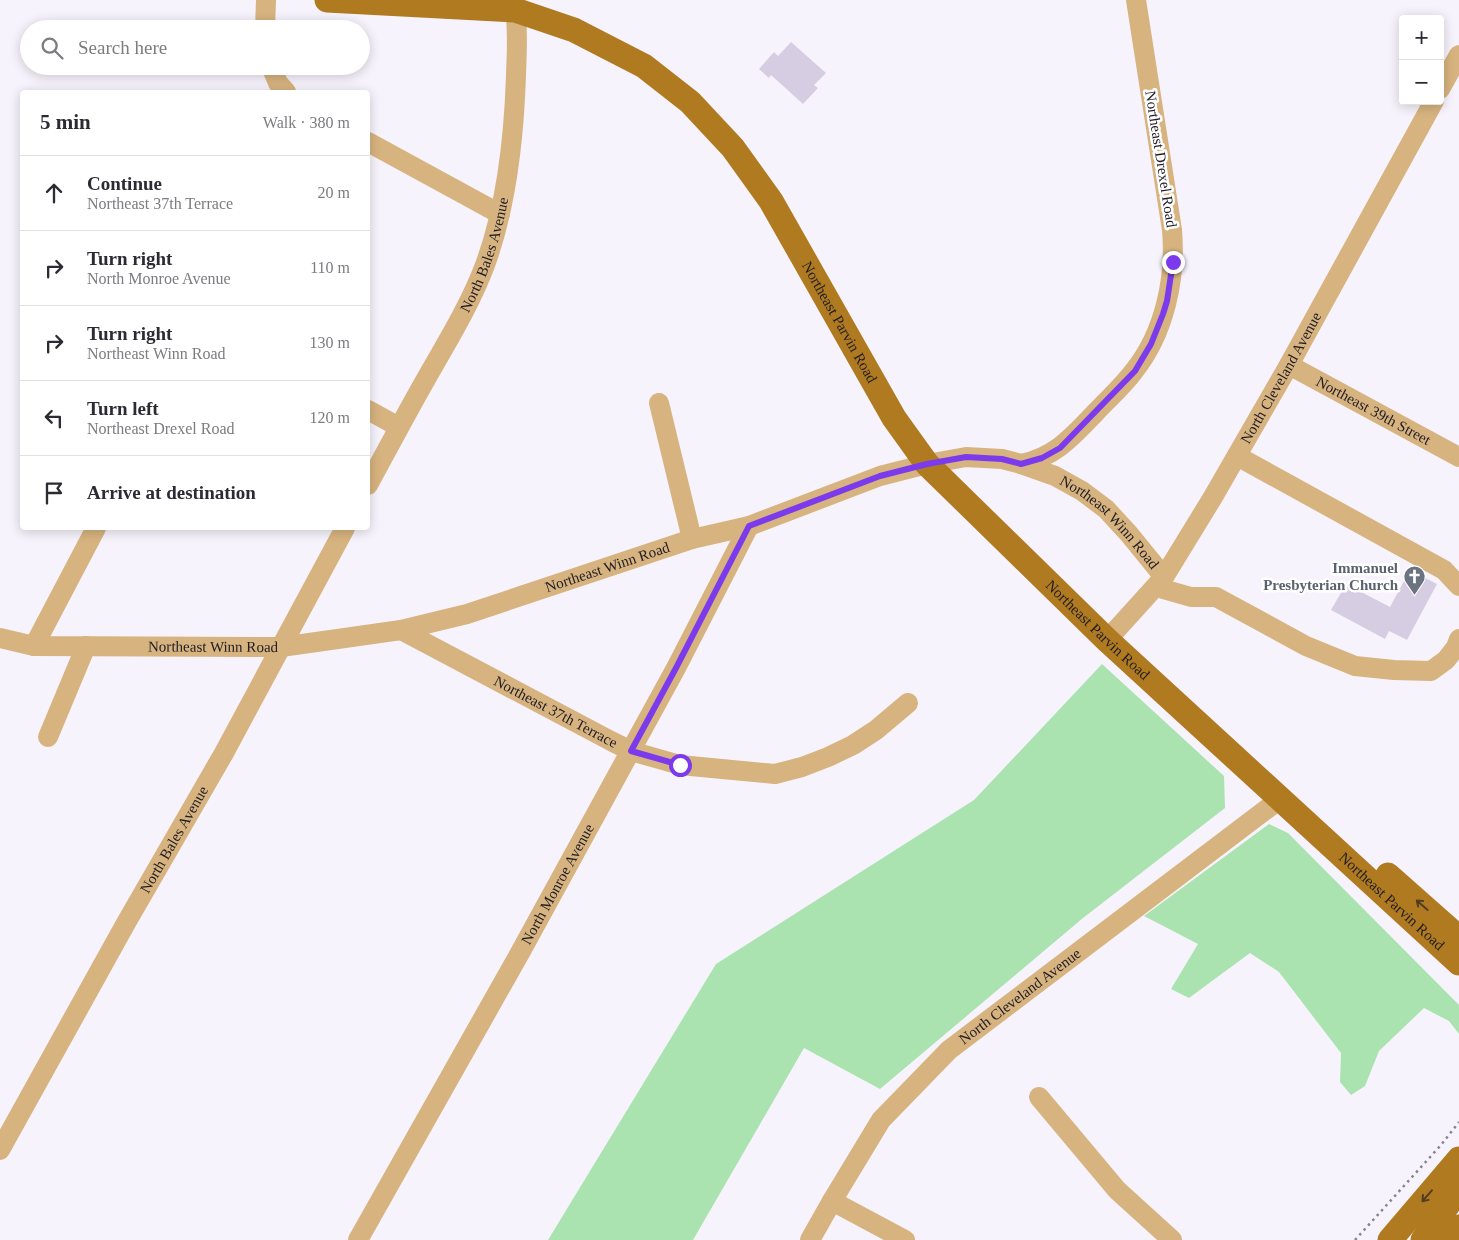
<!DOCTYPE html>
<meta charset="utf-8">
<style>
body{margin:0;font-family:"Times New Roman",serif;background:#f2f2f3;color:#2b2b33}
.controls{position:absolute;right:15px;top:15px;display:grid;overflow:hidden;border-radius:5px;box-shadow:0 2px 12px #0003}
.controls button{width:45px;height:45px;display:grid;place-items:center;padding:0;border:0;border-bottom:1px solid #e1e1e2;background:#fff;color:#2b2b33;font:25px sans-serif}
.stop{position:absolute;width:15px;height:15px;margin:-11px;border:4px solid #7c3aed;border-radius:50%;background:#fff}
.stop.end{background:#7c3aed;border-color:#fff;box-shadow:0 1px 5px #0008}
.list{margin:0;padding:0;list-style:none}
h2{display:flex;justify-content:space-between;align-items:center;height:65px;margin:0;padding:0 20px;font-size:21px}
h2 small{font-size:16px;font-weight:400;color:#7c7c81}
.list li{display:grid;grid-template-columns:32px 1fr auto;gap:15px;align-items:center;box-sizing:border-box;height:75px;padding:0 20px;border-top:1px solid #e1e1e2}
.list b{display:block;font-size:19px;white-space:nowrap}
.list p{margin:0;font-size:16px;white-space:nowrap;color:#7c7c81}
.list em{font-size:16px;font-style:normal;color:#7c7c81}
.icon{flex:none;width:28px;height:28px;fill:none;stroke:currentColor;stroke-width:2;stroke-linecap:round;stroke-linejoin:round}
.map{position:relative;flex:none;width:1459px;height:1240px;overflow:hidden}
.search{position:absolute;background:#fff;box-shadow:0 2px 12px #0003;left:20px;top:20px;width:350px;height:55px;display:flex;align-items:center;gap:12px;box-sizing:border-box;padding:0 18px;border-radius:28px;color:#7c7c81;font-size:19px}
.panel{position:absolute;background:#fff;box-shadow:0 2px 12px #0003;left:20px;top:90px;width:350px;height:440px;border-radius:5px}
.map>svg:first-child{display:block}
.green{fill:#aae3af}
.building{fill:#d7cde2}
.lines{fill:none;stroke-linecap:round;stroke-linejoin:round}
.path{stroke:#88848c;stroke-width:2.5;stroke-dasharray:2.5 4;stroke-linecap:butt}
.minor{stroke:#d7b37f;stroke-width:20}
.major{stroke:#b07b20;stroke-width:25}
.oneway{stroke:#523d23}
.route{stroke:#7c3aed;stroke-width:6}
.labels{text-anchor:middle;dominant-baseline:central;stroke-width:5;stroke-linejoin:round;paint-order:stroke}
.street-label{font-size:15px;fill:#201c24;stroke:#fff}
.worship-label{font-size:15px;font-weight:bold;fill:#5b616d;stroke:#fff;text-anchor:end}
</style>
<div class="map">
<svg width="1459" height="1240" viewBox="0 0 1459 1240">
<rect width="100%" height="100%" fill="#f7f3fc"/>
<path class="green" d="M 1102,664 L 1224,776 L 1225,808 L 1083,918 L 880,1089 L 804,1048 L 693,1240 L 548,1240 L 716,964 L 974,800 Z
M 1269,824 L 1288,833 L 1459,1005 L 1459,1034 L 1449,1021 L 1424,1008 L 1379,1051 L 1365,1086 L 1351,1095 L 1340,1082 L 1341,1053 L 1279,972 L 1250,953 L 1189,998 L 1171,989 L 1198,944 L 1144,916 Z"/>
<path class="building" d="M 791,42 L 826,73 L 814,85 L 818,88 L 803,104 L 771,75 L 769,78 L 759,69 L 774,52 L 778,56 Z
M 1410,570 L 1437,584 L 1407,640 L 1389,631 L 1385,639 L 1331,610 L 1346,584 L 1390,607 Z"/>
<g class="lines">
<path class="path" d="M 1355,1240 L 1441,1145 L 1459,1122"/>
<g class="minor">
<path d="M 265,29 L 266,0"/>
<path d="M 271,66 L 278,83 L 286,92"/>
<path d="M 1440,89 L 1459,55"/>
<path d="M 368,142 L 500,214"/>
<path id="s1" d="M 1289,365 L 1459,457"/>
<path d="M 659,403 L 692,539"/>
<path d="M 368,410 L 399,427"/>
<path d="M 1237,456 L 1444,570 L 1459,586"/>
<path d="M 1021,464 C 1055,457 1072,437 1095,413 C 1108,399 1123,386 1134,371 C 1165,332 1176,278 1172,230 L 1136,0"/>
<path id="s2" d="M 368,485 C 387,450 406,414 426,379 C 447,342 470,305 485,265 C 507,205 514,139 516,75 C 517,51 518,25 514,0"/>
<path d="M 1159,583 L 1163,589 L 1191,597 L 1216,597 L 1306,646 L 1355,666 L 1394,670 L 1431,671 L 1446,660 L 1456,647 L 1459,639"/>
<path id="s3" d="M 401,630 L 611,741 L 631,751 L 680,765 L 775,774 L 802,767 L 828,757 L 853,745 L 876,730 L 908,703"/>
<path id="s4" d="M 0,638 L 34,646 L 281,647 L 401,630 L 467,614 L 692,539 L 749,526 L 880,476 L 927,464 L 966,457 L 1002,459 L 1021,464 L 1055,476 L 1082,491 L 1106,509 L 1129,534 L 1164,577"/>
<path id="s5" d="M 1107,640 L 1164,577 L 1213,497 L 1289,365 L 1434,101"/>
<path d="M 34,646 L 96,528"/>
<path d="M 48,737 L 86,646"/>
<path d="M 1039,1097 L 1117,1190 L 1172,1240"/>
<path id="s6" d="M 0,1150 L 126,923 L 224,753 L 345,528"/>
<path d="M 832,1201 L 905,1240"/>
<path id="s7" d="M 358,1240 L 521,951 L 676,668 L 749,526"/>
<path id="s8" d="M 810,1240 L 832,1201 L 881,1120 L 949,1050 L 1280,799"/>
</g>
<g class="major">
<path id="s9" d="M 327,0 L 515,10 L 574,30 L 644,66 L 690,102 L 733,148 L 771,201 L 894,418 L 927,464 L 1107,640 L 1459,963"/>
<path d="M 1388,875 L 1459,938"/>
<path d="M 1390,1240 L 1459,1159"/>
<path d="M 1423,1240 L 1459,1189"/>
<path d="M 1448,1240 L 1459,1227"/>
</g>
</g>
<defs><path id="oneway-shaft" d="M-6 0H5M1.5-3L5.5 0L1.5 3" fill="none" stroke-width="1.6" stroke-linecap="round" stroke-linejoin="round" transform="scale(1.25)"/></defs>
<g class="oneway">
<use href="#oneway-shaft" transform="translate(1422 905) rotate(-139)"/>
<use href="#oneway-shaft" transform="translate(1427 1196) rotate(131)"/>
</g>
<g class="lines">
<path class="route" d="M 680,765 L 631,751 L 676,668 L 749,526 L 880,476 L 927,464 L 966,457 L 1002,459 L 1021,464 L 1042,458 L 1060,448 L 1135,371 L 1151,344 L 1163,314 L 1167,301 L 1173,262"/>
</g>
<defs>
<symbol id="church-pin" viewBox="-11 -11 22 30"><path d="M0 17L-7.5 6A9.5 9.5 0 1 1 7.5 6Z" fill="#6b7280" stroke="#fff"/><path d="M-1.2-6h2.4v3.5h3.3v2.4h-3.3V6h-2.4V-.1h-3.3v-2.4h3.3Z" fill="#fff"/></symbol>
</defs>
<g fill-rule="evenodd">
<use href="#church-pin" x="1402" y="564" width="25" height="34"/>
</g>
<g class="labels">
<g class="street-label">
<text transform="translate(1161 159) rotate(81)">Northeast Drexel Road</text>
<text stroke="none"><textPath href="#s2" startOffset="259">North Bales Avenue</textPath></text>
<text stroke="none"><textPath href="#s9" startOffset="655">Northeast Parvin Road</textPath></text>
<text stroke="none"><textPath href="#s5" startOffset="316">North Cleveland Avenue</textPath></text>
<text stroke="none"><textPath href="#s1" startOffset="96">Northeast 39th Street</textPath></text>
<text stroke="none"><textPath href="#s4" startOffset="1159">Northeast Winn Road</textPath></text>
<text stroke="none"><textPath href="#s4" startOffset="619">Northeast Winn Road</textPath></text>
<text stroke="none"><textPath href="#s9" startOffset="1060">Northeast Parvin Road</textPath></text>
<text stroke="none"><textPath href="#s4" startOffset="214">Northeast Winn Road</textPath></text>
<text stroke="none"><textPath href="#s3" startOffset="175">Northeast 37th Terrace</textPath></text>
<text stroke="none"><textPath href="#s6" startOffset="356">North Bales Avenue</textPath></text>
<text stroke="none"><textPath href="#s7" startOffset="408">North Monroe Avenue</textPath></text>
<text stroke="none"><textPath href="#s9" startOffset="1460">Northeast Parvin Road</textPath></text>
<text stroke="none"><textPath href="#s8" startOffset="326">North Cleveland Avenue</textPath></text>
</g>
<g class="worship-label">
<text x="1398" y="568">Immanuel<tspan x="1398" dy="17">Presbyterian Church</tspan></text>
</g>
</g>
</svg>
<div class="controls">
<button>+</button>
<button>−</button>
</div>
<div class="stop" style="left:680px;top:765px"></div>
<div class="stop end" style="left:1173px;top:262px"></div>
<div class="search"><svg class="icon" aria-label="search" viewBox="0 0 24 24"><circle cx="10" cy="10" r="6"/><path d="M15 15l6 6"/></svg>Search here</div>
<section class="panel">
<h2>5 min<small>Walk · 380 m</small></h2>
<ul class="list">
<li><svg class="icon" aria-label="ahead" viewBox="0 0 24 24"><path d="M12 20V5M6 11l6-6 6 6"/></svg><div><b>Continue</b><p>Northeast 37th Terrace</p></div><em>20 m</em></li>
<li><svg class="icon" aria-label="right" viewBox="0 0 24 24"><path d="M7 20v-9h11M14 6l5 5-5 5"/></svg><div><b>Turn right</b><p>North Monroe Avenue</p></div><em>110 m</em></li>
<li><svg class="icon" aria-label="right" viewBox="0 0 24 24"><path d="M7 20v-9h11M14 6l5 5-5 5"/></svg><div><b>Turn right</b><p>Northeast Winn Road</p></div><em>130 m</em></li>
<li><svg class="icon" aria-label="left" viewBox="0 0 24 24"><path d="M17 20v-9H6M10 6l-5 5 5 5"/></svg><div><b>Turn left</b><p>Northeast Drexel Road</p></div><em>120 m</em></li>
<li><svg class="icon" aria-label="arrive" viewBox="0 0 24 24"><path d="M6 21V4h12l-3 4 3 4H6"/></svg><div><b>Arrive at destination</b></div></li>
</ul>
</section>
</div>
